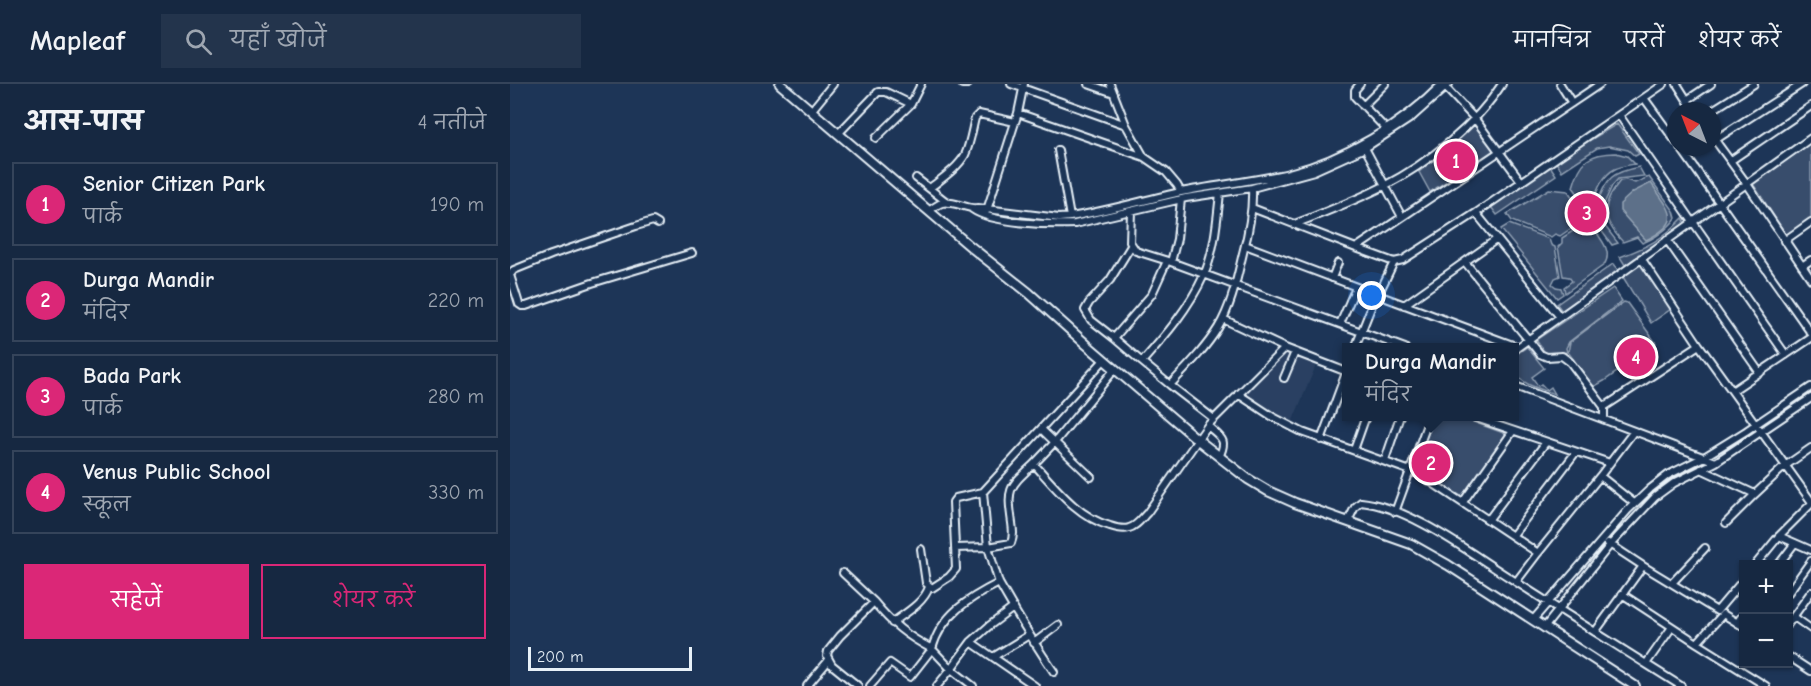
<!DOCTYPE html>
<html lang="hi">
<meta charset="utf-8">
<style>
body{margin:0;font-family:"Comic Neue","Playpen Sans Deva",sans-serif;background:#23344c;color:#f1f3f6}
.controls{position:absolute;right:18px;bottom:18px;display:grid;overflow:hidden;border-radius:0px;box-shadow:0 2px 4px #0004}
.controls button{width:54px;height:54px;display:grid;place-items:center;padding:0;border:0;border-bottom:2px solid #35445a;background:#162841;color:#f1f3f6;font:30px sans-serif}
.compass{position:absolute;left:1157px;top:18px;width:54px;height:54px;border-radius:50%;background:#162841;box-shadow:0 2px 4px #0004;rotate:318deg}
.scale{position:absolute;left:18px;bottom:15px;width:164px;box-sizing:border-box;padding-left:6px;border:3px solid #e8f1f8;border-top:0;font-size:16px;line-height:21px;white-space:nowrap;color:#e8f1f8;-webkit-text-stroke:4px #1d3557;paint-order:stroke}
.you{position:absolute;left:862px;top:212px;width:21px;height:21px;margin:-15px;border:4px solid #fff;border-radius:50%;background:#1a73e8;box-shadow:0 0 0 9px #1a73e833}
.badge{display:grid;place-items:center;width:39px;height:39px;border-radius:50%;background:#db2777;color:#fff;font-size:20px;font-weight:700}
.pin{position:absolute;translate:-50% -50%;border:3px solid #fff;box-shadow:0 2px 6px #0006}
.popup{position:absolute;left:832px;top:259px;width:177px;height:78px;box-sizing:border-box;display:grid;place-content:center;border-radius:0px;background:#162841;filter:drop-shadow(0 2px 4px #0005);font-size:20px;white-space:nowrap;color:#9ea6b1}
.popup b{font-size:22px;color:#f1f3f6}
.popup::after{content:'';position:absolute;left:50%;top:100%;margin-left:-12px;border:12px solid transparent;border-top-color:#162841}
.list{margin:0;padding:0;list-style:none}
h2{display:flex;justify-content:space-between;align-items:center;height:78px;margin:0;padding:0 24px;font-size:26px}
h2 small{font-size:20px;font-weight:400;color:#9ea6b1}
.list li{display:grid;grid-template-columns:39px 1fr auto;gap:18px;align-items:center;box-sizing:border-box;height:84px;margin:0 12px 12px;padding:0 12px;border:2px solid #35445a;border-radius:0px}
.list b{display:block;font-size:22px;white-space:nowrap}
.list p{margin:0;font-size:20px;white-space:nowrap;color:#9ea6b1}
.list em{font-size:20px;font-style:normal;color:#9ea6b1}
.actions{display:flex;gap:12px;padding:18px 24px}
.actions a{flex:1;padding:14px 0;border:2px solid #db2777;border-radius:0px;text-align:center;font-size:21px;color:#db2777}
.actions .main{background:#db2777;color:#fff}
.icon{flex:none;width:33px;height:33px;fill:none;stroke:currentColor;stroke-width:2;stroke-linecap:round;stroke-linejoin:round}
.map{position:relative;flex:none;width:1301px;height:602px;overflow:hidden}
header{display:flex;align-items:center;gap:36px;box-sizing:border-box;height:84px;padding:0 30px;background:#162841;border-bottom:2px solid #35445a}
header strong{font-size:28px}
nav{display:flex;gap:33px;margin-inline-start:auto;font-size:21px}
.search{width:420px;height:54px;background:#23344c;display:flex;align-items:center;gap:15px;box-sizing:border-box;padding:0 21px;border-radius:0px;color:#9ea6b1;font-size:22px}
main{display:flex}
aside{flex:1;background:#162841}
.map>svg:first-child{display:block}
.built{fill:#2a4162}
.green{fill:#374d6c;stroke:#909fb2;stroke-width:1.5}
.water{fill:#5d7089;stroke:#95a4b5;stroke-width:1.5}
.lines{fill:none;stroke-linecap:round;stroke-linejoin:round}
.minor-casing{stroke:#e8f1f8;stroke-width:10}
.major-casing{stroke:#e8f1f8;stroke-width:12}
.minor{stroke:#1d3557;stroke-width:6}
.major{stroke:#1d3557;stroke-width:8}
</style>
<header>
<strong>Mapleaf</strong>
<div class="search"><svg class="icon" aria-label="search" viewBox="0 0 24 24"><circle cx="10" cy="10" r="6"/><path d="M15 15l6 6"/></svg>यहाँ खोजें</div>
<nav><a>मानचित्र</a><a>परतें</a><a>शेयर करें</a></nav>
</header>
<main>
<aside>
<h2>आस-पास<small>4 नतीजे</small></h2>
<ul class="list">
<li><span class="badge">1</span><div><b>Senior Citizen Park</b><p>पार्क</p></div><em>190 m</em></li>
<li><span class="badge">2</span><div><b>Durga Mandir</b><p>मंदिर</p></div><em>220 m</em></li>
<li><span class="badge">3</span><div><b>Bada Park</b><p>पार्क</p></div><em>280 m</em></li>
<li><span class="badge">4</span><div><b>Venus Public School</b><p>स्कूल</p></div><em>330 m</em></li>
</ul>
<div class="actions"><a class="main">सहेजें</a><a>शेयर करें</a></div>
</aside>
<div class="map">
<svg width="1301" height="602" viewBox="0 0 1301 602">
<rect width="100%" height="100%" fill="#1d3557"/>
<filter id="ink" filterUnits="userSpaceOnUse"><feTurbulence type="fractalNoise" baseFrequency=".0167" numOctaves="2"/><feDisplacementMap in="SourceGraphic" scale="12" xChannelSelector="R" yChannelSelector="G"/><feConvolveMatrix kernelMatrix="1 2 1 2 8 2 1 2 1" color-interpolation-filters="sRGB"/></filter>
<g filter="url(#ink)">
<path class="built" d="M 776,266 L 807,279 L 781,341 L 732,309 Z"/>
<path class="green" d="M 965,39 L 986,66 L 920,108 L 909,88 Z
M 1107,40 L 1129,70 L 1125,72 L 1118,66 L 1099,62 L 1087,64 L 1052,87 L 1045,77 Z
M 1301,59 L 1301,135 L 1277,152 L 1243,100 Z
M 1106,69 L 1117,72 L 1125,80 C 1119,81 1111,82 1105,85 C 1091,92 1086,110 1081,123 L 1078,124 L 1063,103 C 1070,77 1079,69 1106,69 Z
M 1040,82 L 1046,91 L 987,131 L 981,123 Z
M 1129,83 L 1134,92 L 1108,95 L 1102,102 L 1093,122 L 1086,121 C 1098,94 1099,89 1129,83 Z
M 1139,93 L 1164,127 L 1166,134 C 1158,145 1144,155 1132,159 L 1127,153 L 1113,158 C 1092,136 1090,121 1110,97 L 1116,96 L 1125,99 Z
M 1039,105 L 1058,107 L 1074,130 L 1073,136 L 1050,152 L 1045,150 L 1041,153 L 1002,137 L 997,130 Z
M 1092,124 L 1094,125 L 1092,128 L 1094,141 L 1108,159 L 1102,161 L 1090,145 L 1085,130 Z
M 1173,134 L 1176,139 L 1115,181 L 1110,173 C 1137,163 1153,155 1173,134 Z
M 999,140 L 1039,155 L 1041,161 L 1045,163 L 1050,192 L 1045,194 L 1042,200 L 1046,203 L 1051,204 L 1053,210 L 1047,214 L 991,145 Z
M 1074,140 L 1081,141 C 1089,153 1104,167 1094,181 L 1055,209 L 1054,203 L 1062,197 L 1059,193 L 1053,192 L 1048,163 L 1052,159 L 1052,154 Z
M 1103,180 L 1108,186 L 1052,227 L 1047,220 Z
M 1130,181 L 1133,182 L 1161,225 L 1141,239 L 1113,193 Z
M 1103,204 L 1112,217 L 1059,258 L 1056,264 L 1057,268 L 1042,271 L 1036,270 L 1026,256 Z
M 1114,218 L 1117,219 L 1146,259 L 1145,261 L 1094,297 L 1085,302 L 1082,301 L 1058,268 L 1060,258 Z
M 1017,263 L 1034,284 L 1022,293 L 1028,302 L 1031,300 L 1037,306 L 1041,303 L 1045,310 C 1032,305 1008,301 1005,285 C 1004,281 1005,275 1005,271 Z
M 925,333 L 950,333 L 999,351 L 954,414 L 904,383 Z"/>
<path class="water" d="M 1141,99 C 1160,127 1175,137 1136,156 L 1110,127 L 1110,120 L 1123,108 Z"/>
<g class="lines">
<defs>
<path id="minor" d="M 452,0 L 458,0
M 501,0 L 616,41
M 578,0 L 604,9
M 600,0 L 616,41 L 634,73
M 850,0 L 845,6 L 845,13 L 876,45
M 1050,0 L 1062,19
M 1167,0 L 1184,27
M 936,4 L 965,35 L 1011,97
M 1134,14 L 1166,58
M 1177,16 L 1201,0
M 853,22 L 875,0
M 301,27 L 323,0
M 1201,27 L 1244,0
M 508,29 L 634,73 L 656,88 L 667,101 L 671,108
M 328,50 L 368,8 L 376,8 L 401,20
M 1202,52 L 1237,100 L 1301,195
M 366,54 L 401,20 L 411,0
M 1205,56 L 1292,0
M 1170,63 L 1301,249
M 855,64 L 892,133
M 548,66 L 560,133
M 1220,77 L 1301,22
M 406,94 L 438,119
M 420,104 C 431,95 447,85 455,71 C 460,60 462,46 465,34 L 469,30 L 505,38
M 742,124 L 846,164 L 1090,0
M 462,125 C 483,140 540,141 565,140 L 676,114 L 742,104 L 804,87 L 855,64 L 901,34 L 939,0
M 477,126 L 508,29 L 514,0
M 419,127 C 423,124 428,120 432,119 C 444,116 457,126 468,124 L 549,134 L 560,133 C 597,127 634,116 671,108 C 707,101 744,97 779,89 C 834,75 893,40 932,0
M 621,127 L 620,158 L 626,167 L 661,178 L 895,264
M 966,129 L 1050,233
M 148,140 L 143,137 L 126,142 L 41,171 L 4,186 L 0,191 L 9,220 L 12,222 L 16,222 L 82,199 L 182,169
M 785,140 C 815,128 845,117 874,102 C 917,80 966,41 992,0
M 1157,156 L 1250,289
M 1274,157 L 1301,138
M 735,161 L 868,211 L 884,178
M 846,164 L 884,178 L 893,176 L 966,129 L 1154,0
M 1131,174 L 1189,261 L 1301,417
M 661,178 L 667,155 L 671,115
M 955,178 L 1030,270 L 1037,273 L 1052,272 L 1060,278 L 1094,323 L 1094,335
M 1292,182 L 1301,176
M 822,194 L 828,179
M 868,211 L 1008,263 L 1005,266
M 894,221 L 987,155
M 713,235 L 775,264
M 830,240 L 846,203
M 604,254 L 581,236 L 575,226 L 579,219 L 600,196 L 621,162
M 1008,263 L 1183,138 L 1109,31
M 845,264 L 866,211
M 1276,271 L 1183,138 L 1301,54
M 632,278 L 604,254 L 642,210 L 657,177
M 774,294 L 785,268
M 660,301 L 632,278 C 656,251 679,224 694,191 C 705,166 707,136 710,109
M 1005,302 L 1206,378
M 1222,307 L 1301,254
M 728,310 L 763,333 L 792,348 L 909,390 L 1028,469 L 1090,392
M 1094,323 L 1189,261
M 960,332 L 1100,379
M 704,335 L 660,301 C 677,283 695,265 708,244 C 722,221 727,194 733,169 C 739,147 743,127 742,104
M 698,342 C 711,354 718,355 709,373
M 531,345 L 581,393
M 1124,347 L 1090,392 L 1124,419
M 811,356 L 837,286
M 844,366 L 856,332
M 875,376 L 890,332
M 524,380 L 545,358 L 605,285
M 1191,385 L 1245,410 L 1275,382 L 1301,364
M 473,408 L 594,276
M 953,418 L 1003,347
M 885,428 L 920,332
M 979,435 L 1036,358
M 838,437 L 845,423 L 851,418 C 900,423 960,469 1000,494 C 1045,523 1090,551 1136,580 L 1162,543
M 1216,439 L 1245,410
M 1003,451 L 1066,368
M 1269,452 L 1301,466
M 1098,459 L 1133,482 L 1207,527 L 1234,495
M 445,464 L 478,463 L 501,459 C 504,452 503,446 502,439 C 497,404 498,404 524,380 C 546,404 568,433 600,442 C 606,444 613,446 619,444 C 627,442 631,435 637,429 L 698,341 L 775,264 L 837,288
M 411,465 L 416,499 L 422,504 L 439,493 L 446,485 L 443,418 L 446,414 L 473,408 L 478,463 L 489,499
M 1246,480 L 1269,452 L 1301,420
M 1269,480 L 1285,459
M 333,489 L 364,518
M 1006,498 L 1028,469
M 1162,499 L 1195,464
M 1278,509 L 1301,477
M 1112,510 L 1187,559
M 503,524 L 479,542 L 461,558 L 441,585 L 422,565 C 431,531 459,514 489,499 C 506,529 524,559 544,588
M 1284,533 L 1301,545
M 1023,536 L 1118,426 L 1140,405 L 1158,391 L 1194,373 L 1236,347 L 1301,303
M 382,539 C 394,530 414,519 419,503
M 1227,539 L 1234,529
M 1278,540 L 1301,508
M 1234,543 L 1213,530 L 1187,559 L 1256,602
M 1034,544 L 1100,461 L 1145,413 L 1164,399 L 1206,378 L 1301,314
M 1085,548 L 1133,482
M 461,558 L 525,602
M 524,559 L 548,541
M 1278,572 L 1301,587
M 483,573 L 519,551
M 1136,580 L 1171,602
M 297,602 L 319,576
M 348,602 L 322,581 L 317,572 L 318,567 L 330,552 L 364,518 C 382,540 397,552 422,565 L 400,593 L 380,579 L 360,602
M 427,602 L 441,585 L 463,602"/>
<path id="major" d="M 270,0 L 461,163 L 519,209 L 577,261 L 688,356 L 738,395 L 758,407 L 785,419 L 901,460 L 938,481 L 1125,602"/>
</defs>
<use href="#minor" class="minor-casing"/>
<use href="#major" class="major-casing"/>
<use href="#minor" class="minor"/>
<use href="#major" class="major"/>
</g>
</g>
</svg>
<div class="controls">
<button>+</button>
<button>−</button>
</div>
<svg class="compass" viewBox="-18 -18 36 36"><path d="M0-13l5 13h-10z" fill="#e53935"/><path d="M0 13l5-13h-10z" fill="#9ea6b1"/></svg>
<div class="scale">200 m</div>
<div class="you"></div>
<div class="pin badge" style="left:946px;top:77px">1</div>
<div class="pin badge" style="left:921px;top:379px">2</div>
<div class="popup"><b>Durga Mandir</b>मंदिर</div>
<div class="pin badge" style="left:1077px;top:129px">3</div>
<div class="pin badge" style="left:1126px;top:273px">4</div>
</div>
</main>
